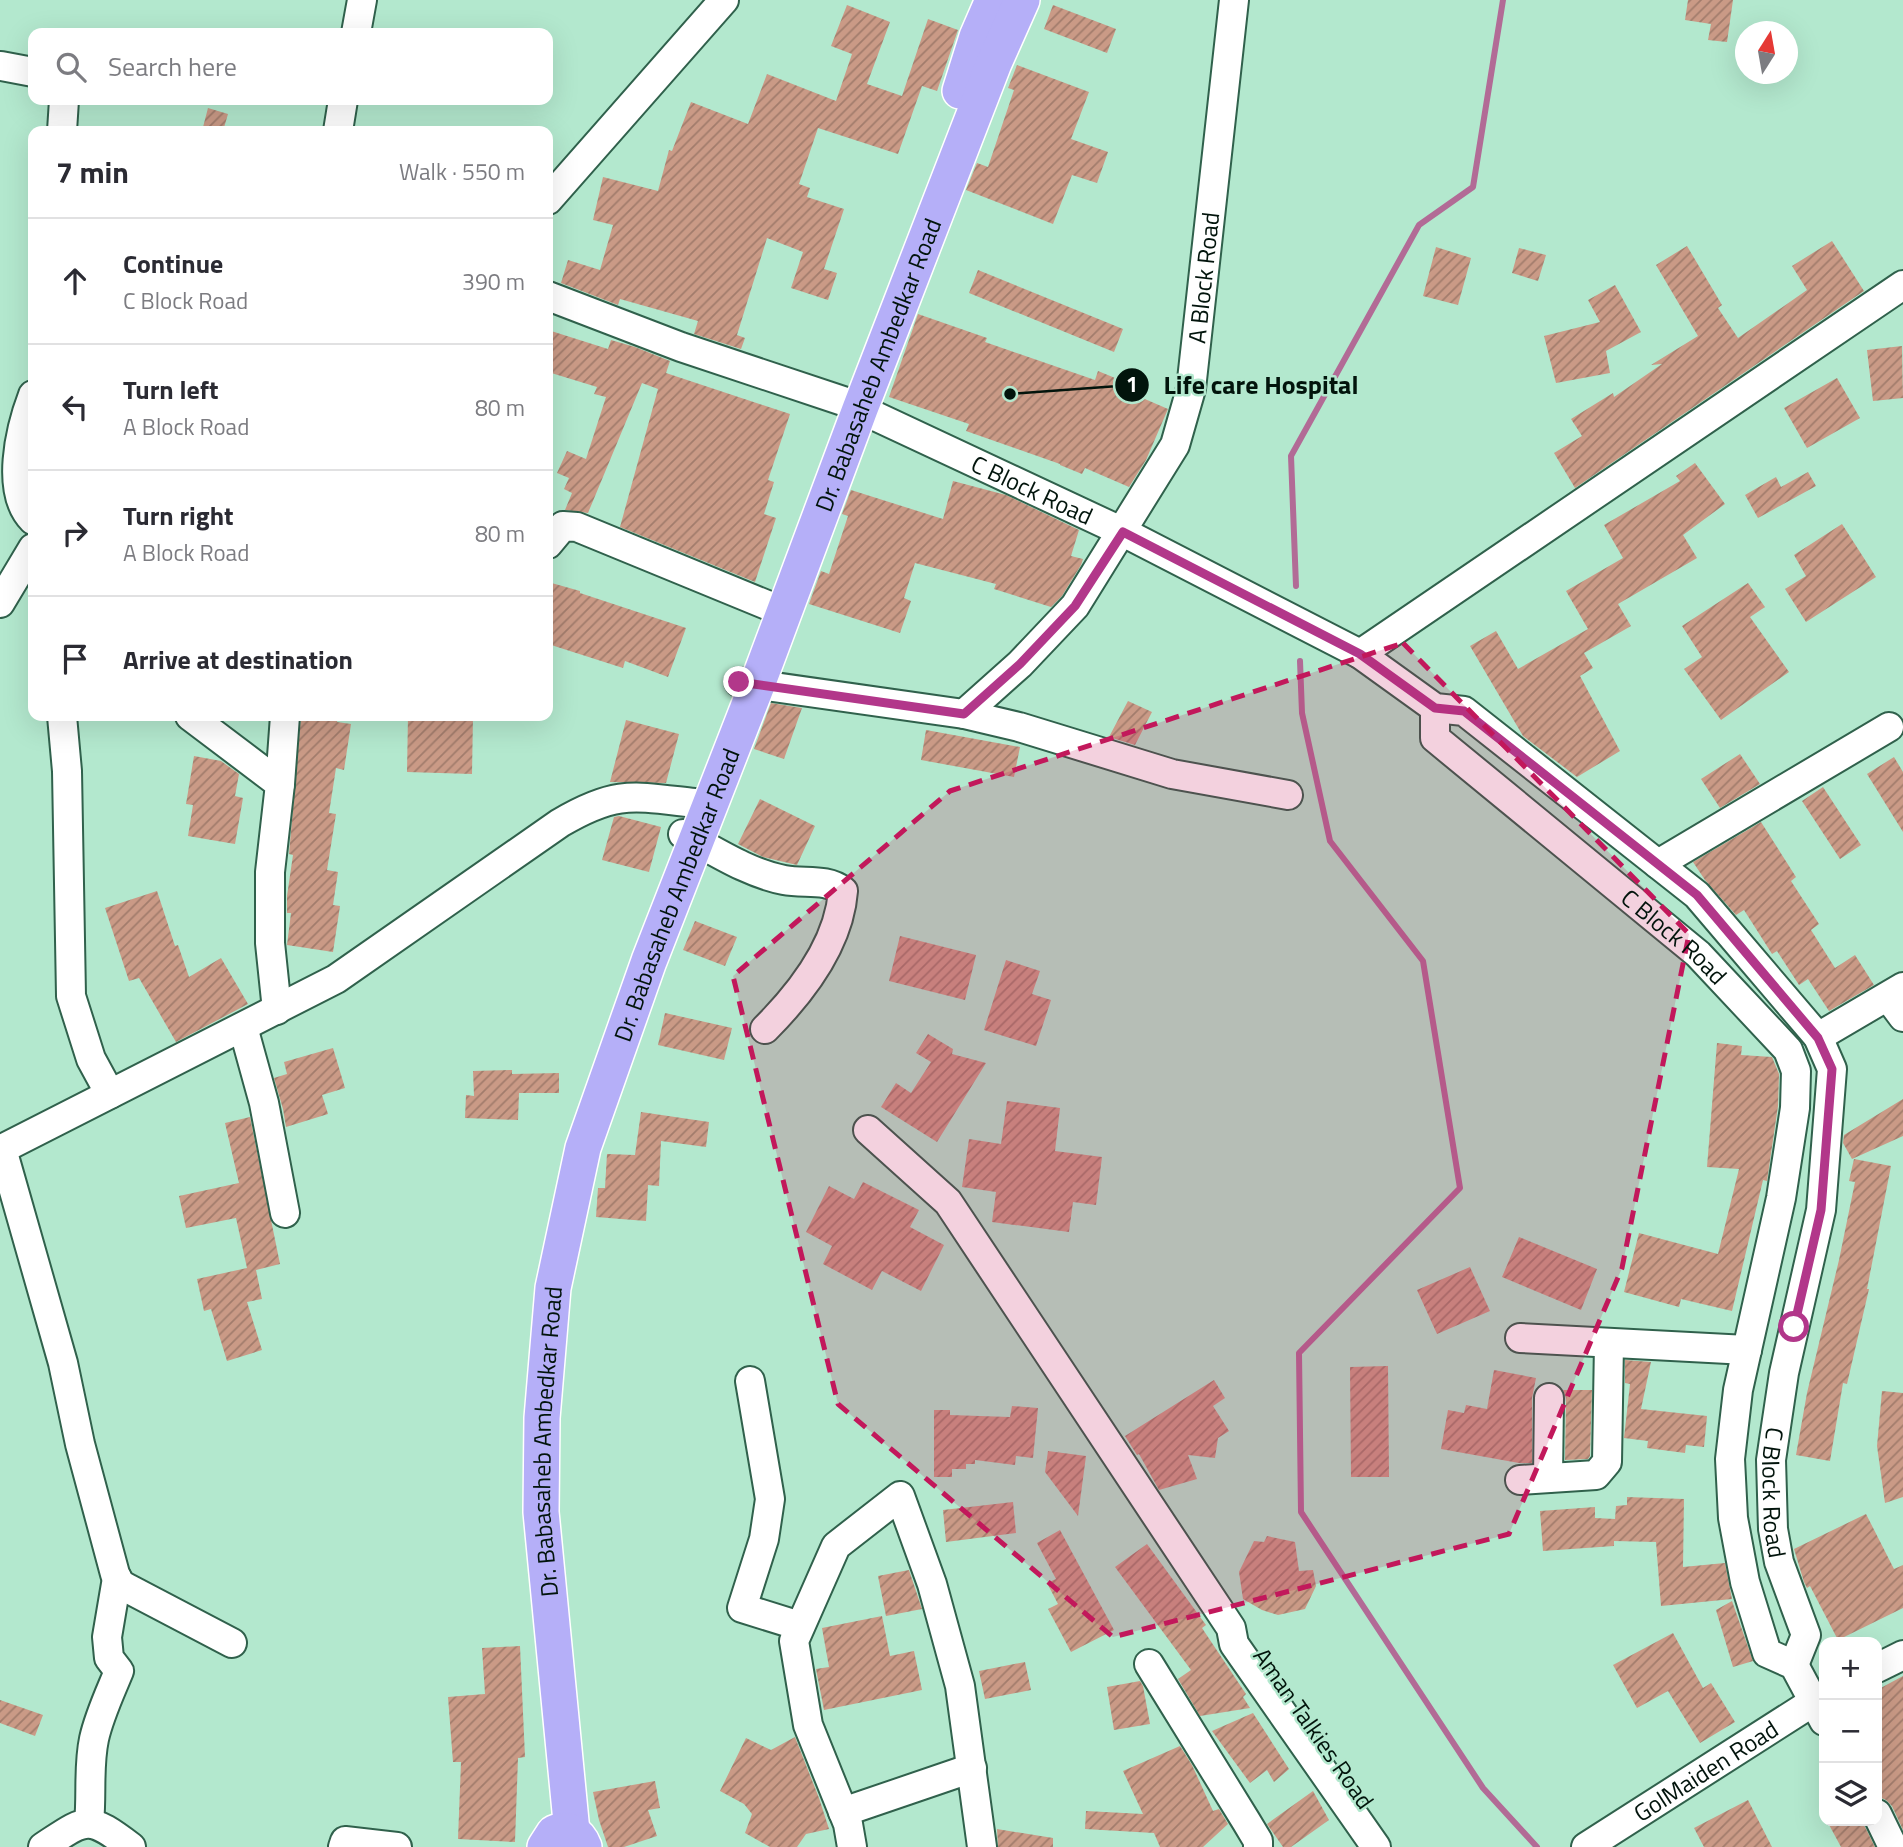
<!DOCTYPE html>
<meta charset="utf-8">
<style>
body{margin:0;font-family:"Titillium Web",sans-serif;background:#f7f7f7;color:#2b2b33}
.controls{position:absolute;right:21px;bottom:21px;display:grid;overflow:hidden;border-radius:14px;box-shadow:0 7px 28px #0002}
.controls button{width:63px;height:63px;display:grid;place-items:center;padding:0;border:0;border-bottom:2px solid #e1e1e2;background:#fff;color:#2b2b33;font:35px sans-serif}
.compass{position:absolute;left:1735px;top:21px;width:63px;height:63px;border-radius:50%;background:#fff;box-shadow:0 7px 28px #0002;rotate:11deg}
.stop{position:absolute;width:21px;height:21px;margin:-16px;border:5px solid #b2378a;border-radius:50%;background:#fff}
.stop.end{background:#b2378a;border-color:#fff;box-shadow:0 2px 7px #0008}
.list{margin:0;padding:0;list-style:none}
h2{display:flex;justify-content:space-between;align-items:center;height:91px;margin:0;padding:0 28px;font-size:30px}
h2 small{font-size:23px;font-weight:400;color:#7c7c81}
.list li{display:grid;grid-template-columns:46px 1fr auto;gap:21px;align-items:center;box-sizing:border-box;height:126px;padding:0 28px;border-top:2px solid #e1e1e2}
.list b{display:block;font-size:26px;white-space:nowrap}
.list p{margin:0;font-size:23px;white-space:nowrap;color:#7c7c81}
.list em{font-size:23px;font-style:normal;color:#7c7c81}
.icon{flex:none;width:38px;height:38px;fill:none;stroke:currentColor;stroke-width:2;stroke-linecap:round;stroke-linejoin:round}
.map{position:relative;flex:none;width:1903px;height:1847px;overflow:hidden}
.search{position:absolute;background:#fff;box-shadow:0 7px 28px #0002;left:28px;top:28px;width:525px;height:77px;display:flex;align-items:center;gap:18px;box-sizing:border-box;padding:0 24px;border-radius:14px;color:#7c7c81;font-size:26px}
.panel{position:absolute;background:#fff;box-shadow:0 7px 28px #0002;left:28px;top:126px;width:525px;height:595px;border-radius:14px}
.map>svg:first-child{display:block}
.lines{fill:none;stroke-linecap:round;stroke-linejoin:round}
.stream{stroke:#b26b96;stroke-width:6}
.building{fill:url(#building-hatch)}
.minor-casing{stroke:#30614c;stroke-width:32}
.major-casing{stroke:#fff;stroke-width:38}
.minor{stroke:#fff;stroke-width:28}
.major{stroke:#b5aff8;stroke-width:35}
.route{stroke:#b2378a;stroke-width:9}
.marked{fill:#c2185b;fill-opacity:0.2;stroke:#c2185b;stroke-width:5;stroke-dasharray:14 9;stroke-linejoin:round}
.labels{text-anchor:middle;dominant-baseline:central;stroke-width:5;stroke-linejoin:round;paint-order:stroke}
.street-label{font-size:24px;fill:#02140c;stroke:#b3e8ce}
.leader{fill:none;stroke:#02140c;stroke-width:2.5}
.callout-dot{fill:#02140c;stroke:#b3e8ce;stroke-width:2.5}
.mark-label{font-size:21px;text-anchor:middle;font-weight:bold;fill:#fff}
.callout-label{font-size:26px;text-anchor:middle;font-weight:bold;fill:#02140c;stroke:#b3e8ce;stroke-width:5;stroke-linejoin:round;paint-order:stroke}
</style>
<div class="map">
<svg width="1903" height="1847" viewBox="0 0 1903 1847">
<defs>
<pattern id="building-hatch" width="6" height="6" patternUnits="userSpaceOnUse" patternTransform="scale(1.75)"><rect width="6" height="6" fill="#ca9a86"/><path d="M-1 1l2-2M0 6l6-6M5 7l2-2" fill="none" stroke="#a27c6c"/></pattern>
</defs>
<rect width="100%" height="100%" fill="#b3e8ce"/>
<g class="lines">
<path class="stream" d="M 1296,586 L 1291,456 L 1419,225 L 1473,187 L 1503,0
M 1300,661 L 1302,713 L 1330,841 L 1423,961 L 1460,1188 L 1299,1353 L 1301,1512 L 1483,1788 L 1537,1847"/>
</g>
<path class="building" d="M 1688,0 L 1733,0 L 1727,42 L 1708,40 L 1711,24 L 1685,20 Z
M 847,5 L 890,22 L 867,84 L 902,96 L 928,19 L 958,30 L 937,91 L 922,86 L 898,154 L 818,128 L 799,184 L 810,188 L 807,197 L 844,209 L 824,269 L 837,273 L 828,300 L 791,288 L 803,252 L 767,238 L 737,335 L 745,338 L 741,349 L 694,334 L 698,321 L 620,299 L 618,305 L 561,283 L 568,260 L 600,270 L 613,225 L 593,220 L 603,177 L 658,191 L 669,150 L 672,151 L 691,102 L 748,124 L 767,74 L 836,101 L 852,54 L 831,46 Z
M 1053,5 L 1116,29 L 1107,53 L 1044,29 Z
M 1017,65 L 1089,92 L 1071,139 L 1108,152 L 1097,183 L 1072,175 L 1053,224 L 966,190 L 977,163 L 988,167 L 1014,90 L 1008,88 Z
M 208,108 L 228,114 L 223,131 L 202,131 Z
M 1832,241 L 1864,291 L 1575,488 L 1554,453 L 1582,436 L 1571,419 L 1613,393 L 1614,397 L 1662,364 L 1651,365 L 1698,336 L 1656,265 L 1687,246 L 1722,305 L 1718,308 L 1738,338 L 1807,290 L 1792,266 Z
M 1436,247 L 1471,258 L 1458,305 L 1423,296 Z
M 1519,248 L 1546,255 L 1538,281 L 1512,273 Z
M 978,270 L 1123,329 L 1114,352 L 969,293 Z
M 1615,285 L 1641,332 L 1606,351 L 1610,373 L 1556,383 L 1544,336 L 1600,322 L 1588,300 Z
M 918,314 L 987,338 L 985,342 L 1095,380 L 1098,371 L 1120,380 L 1117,387 L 1168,409 L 1146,460 L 1129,487 L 1085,468 L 1082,474 L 1060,465 L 1060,464 L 966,431 L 969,424 L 889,397 Z
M 548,330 L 608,349 L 611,340 L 635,347 L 670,361 L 666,373 L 790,414 L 768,480 L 774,482 L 764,514 L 776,518 L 755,582 L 620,527 L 658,389 L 642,383 L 588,513 L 565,510 L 572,493 L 564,489 L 569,478 L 557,473 L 567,451 L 586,459 L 606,397 L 594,394 L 597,387 L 548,372 Z
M 1902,346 L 1903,398 L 1873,401 L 1867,350 Z
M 1837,378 L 1860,418 L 1807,448 L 1784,408 Z
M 1695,463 L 1725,504 L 1683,535 L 1697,558 L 1618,604 L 1631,626 L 1584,653 L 1593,668 L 1580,676 L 1620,751 L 1577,777 L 1523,736 L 1470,646 L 1496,631 L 1518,669 L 1588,629 L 1566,591 L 1623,558 L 1604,525 L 1680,481 L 1676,476 Z
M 1808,472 L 1816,486 L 1758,518 L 1745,495 L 1776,477 L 1781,487 Z
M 953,481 L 1006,495 L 1079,530 L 1071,556 L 1083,559 L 1081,565 L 1062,596 L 1051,607 L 994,589 L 996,584 L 915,563 L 904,598 L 911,601 L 900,633 L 809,604 L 821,571 L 829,574 L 848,516 L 842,514 L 851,490 L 943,519 Z
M 1842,524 L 1876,577 L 1806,622 L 1785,589 L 1806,576 L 1794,555 Z
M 548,582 L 580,591 L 580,593 L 686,628 L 668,677 L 625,661 L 623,668 L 548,644 Z
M 1748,583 L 1765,607 L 1750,617 L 1789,672 L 1721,720 L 1684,669 L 1702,657 L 1682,626 Z
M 1128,701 L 1152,712 L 1135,745 L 1109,737 Z
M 771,703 L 802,708 L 784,759 L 754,749 Z
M 301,716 L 338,716 L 337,722 L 351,724 L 344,770 L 336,768 L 329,813 L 336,814 L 327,870 L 338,872 L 333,905 L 340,906 L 333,952 L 287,945 L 291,913 L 287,913 L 287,896 L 293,855 L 289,854 Z
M 408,716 L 473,716 L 472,774 L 407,772 Z
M 626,720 L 679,734 L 666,783 L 610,782 Z
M 926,730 L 1020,747 L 1014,777 L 921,760 Z
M 1740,754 L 1760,784 L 1720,808 L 1701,779 Z
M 194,756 L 221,761 L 239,774 L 235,796 L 243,798 L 235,844 L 188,836 L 193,805 L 186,804 Z
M 1894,757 L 1903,772 L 1903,832 L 1867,774 Z
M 1823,787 L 1861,845 L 1840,859 L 1802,801 Z
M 760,799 L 815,826 L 797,865 L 763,857 L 738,844 Z
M 619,816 L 661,827 L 649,872 L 602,860 L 614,817 Z
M 1761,822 L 1796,877 L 1791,881 L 1819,924 L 1811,930 L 1835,968 L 1855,955 L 1874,985 L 1829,1011 L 1808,979 L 1799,985 L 1777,951 L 1772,954 L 1744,910 L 1736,915 L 1705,880 L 1693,862 Z
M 157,891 L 175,946 L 178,945 L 189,977 L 221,958 L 248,1004 L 176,1042 L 139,978 L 129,981 L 105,908 Z
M 695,921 L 737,937 L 725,966 L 683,950 Z
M 900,936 L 976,955 L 965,1000 L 889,981 Z
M 1006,960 L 1040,971 L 1032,994 L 1051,1000 L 1036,1046 L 984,1030 Z
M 665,1013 L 732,1028 L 724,1060 L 658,1045 Z
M 928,1034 L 953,1049 L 952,1054 L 986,1063 L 937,1142 L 881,1107 L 896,1083 L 911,1093 L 931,1062 L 916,1053 Z
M 1717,1043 L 1742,1046 L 1741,1055 L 1772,1057 L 1779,1074 L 1778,1106 L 1767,1181 L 1763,1180 L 1732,1311 L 1681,1299 L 1679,1307 L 1624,1292 L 1639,1233 L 1718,1254 L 1739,1169 L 1707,1167 Z
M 333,1048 L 345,1088 L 322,1095 L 328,1114 L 286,1127 L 283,1109 L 274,1078 L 287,1074 L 284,1062 Z
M 512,1070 L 512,1074 L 559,1073 L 559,1093 L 519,1093 L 518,1120 L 465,1118 L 466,1095 L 474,1096 L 473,1071 Z
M 1903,1099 L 1903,1136 L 1852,1159 L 1843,1143 L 1844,1135 Z
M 1007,1101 L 1060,1108 L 1055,1151 L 1102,1157 L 1096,1205 L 1073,1202 L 1069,1232 L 992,1222 L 996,1192 L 962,1187 L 969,1139 L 1001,1144 Z
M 641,1112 L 709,1122 L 706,1147 L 661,1141 L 659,1186 L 648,1185 L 646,1221 L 596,1217 L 598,1188 L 605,1188 L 607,1154 L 635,1155 Z
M 250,1117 L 280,1264 L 256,1270 L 262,1299 L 247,1302 L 262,1350 L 227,1361 L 211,1309 L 204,1311 L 197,1279 L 247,1268 L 236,1218 L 186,1228 L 179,1196 L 239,1183 L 225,1123 Z
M 1854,1159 L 1891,1166 L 1867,1289 L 1869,1289 L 1847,1384 L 1843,1383 L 1830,1461 L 1796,1455 L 1807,1393 L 1839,1260 L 1855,1182 L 1849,1181 Z
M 863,1182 L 919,1210 L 910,1227 L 944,1245 L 921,1291 L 882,1271 L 872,1290 L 823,1264 L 832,1246 L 806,1232 L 829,1186 L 854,1199 Z
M 1519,1237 L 1597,1269 L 1581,1310 L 1502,1277 Z
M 1470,1267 L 1490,1311 L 1437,1334 L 1417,1290 Z
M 1625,1360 L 1651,1362 L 1641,1409 L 1707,1416 L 1704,1447 L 1686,1445 L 1685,1453 L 1647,1448 L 1648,1441 L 1624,1438 L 1630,1384 L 1625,1383 Z
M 1388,1366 L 1389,1477 L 1351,1477 L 1350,1367 Z
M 1494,1370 L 1536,1378 L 1532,1398 L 1532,1463 L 1519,1463 L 1441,1449 L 1448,1410 L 1464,1413 L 1466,1405 L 1487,1409 Z
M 1214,1380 L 1225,1398 L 1213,1406 L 1229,1431 L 1218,1438 L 1215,1458 L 1188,1455 L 1197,1479 L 1159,1490 L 1139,1454 L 1137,1455 L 1125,1436 Z
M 1563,1390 L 1592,1390 L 1590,1456 L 1588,1459 L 1565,1460 L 1566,1398 Z
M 1882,1391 L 1903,1393 L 1903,1497 L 1885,1503 L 1877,1446 Z
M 1012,1406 L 1038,1408 L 1033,1458 L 1016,1456 L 1015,1465 L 975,1460 L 975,1464 L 966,1464 L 966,1469 L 952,1469 L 952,1477 L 934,1477 L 934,1410 L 950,1410 L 950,1415 L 1010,1417 Z
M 1048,1451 L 1086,1456 L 1078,1516 L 1045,1472 Z
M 1627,1497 L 1684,1499 L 1683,1567 L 1725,1563 L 1732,1599 L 1661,1606 L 1656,1542 L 1614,1541 L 1614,1546 L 1543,1551 L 1540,1511 L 1595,1507 L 1595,1518 L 1615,1519 L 1616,1506 L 1627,1505 Z
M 1013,1502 L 1016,1533 L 946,1542 L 943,1510 Z
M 1866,1514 L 1894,1569 L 1903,1565 L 1903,1608 L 1838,1640 L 1810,1586 L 1807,1588 L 1804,1582 L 1794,1549 Z
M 1060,1530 L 1114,1630 L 1071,1652 L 1048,1609 L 1058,1604 L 1047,1583 L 1056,1579 L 1037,1543 Z
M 1267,1536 L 1295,1542 L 1299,1571 L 1313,1570 L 1316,1586 L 1305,1609 L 1278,1615 L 1262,1610 L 1243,1599 L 1239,1572 L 1254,1541 L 1264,1542 Z
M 1147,1544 L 1206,1625 L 1202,1628 L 1246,1694 L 1243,1697 L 1250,1708 L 1200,1716 L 1178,1679 L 1191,1670 L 1115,1567 Z
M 909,1570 L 922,1609 L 886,1616 L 878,1576 Z
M 1732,1601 L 1753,1661 L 1733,1667 L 1716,1610 Z
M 882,1616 L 890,1656 L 914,1651 L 922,1690 L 824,1710 L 816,1669 L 829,1667 L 822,1628 Z
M 1673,1633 L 1703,1688 L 1711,1683 L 1735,1722 L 1700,1743 L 1668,1691 L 1637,1708 L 1613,1665 Z
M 520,1646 L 525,1757 L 518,1758 L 515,1842 L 458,1839 L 461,1762 L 453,1762 L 448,1697 L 485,1694 L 482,1648 Z
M 1025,1662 L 1031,1690 L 985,1699 L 979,1671 Z
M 1903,1676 L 1903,1830 L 1892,1806 L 1886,1800 L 1877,1796 L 1877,1690 Z
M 1140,1681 L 1143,1686 L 1150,1724 L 1114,1730 L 1107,1687 Z
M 0,1700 L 43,1715 L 35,1736 L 0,1723 Z
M 1253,1713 L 1289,1769 L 1274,1782 L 1267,1770 L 1250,1783 L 1212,1731 Z
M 795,1737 L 819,1798 L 829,1829 L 806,1834 L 797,1847 L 770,1847 L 745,1833 L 752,1814 L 744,1804 L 720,1791 L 746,1738 L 771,1750 Z
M 1180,1746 L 1192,1765 L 1213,1811 L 1219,1809 L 1228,1824 L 1203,1847 L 1160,1847 L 1154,1833 L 1085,1829 L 1086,1811 L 1143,1814 L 1123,1771 Z
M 655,1781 L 660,1808 L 648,1810 L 657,1836 L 624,1847 L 608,1847 L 599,1820 L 593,1792 Z
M 1313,1791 L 1329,1820 L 1291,1847 L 1283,1847 L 1267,1824 Z
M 1748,1800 L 1772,1847 L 1704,1847 L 1694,1828 Z
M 1827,1821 L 1862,1821 L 1875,1847 L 1841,1847 Z
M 997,1829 L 1053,1838 L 1053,1847 L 998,1847 Z"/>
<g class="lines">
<defs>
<g id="minor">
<path d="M 356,33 L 362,0"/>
<path d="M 1,66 L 33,72"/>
<path d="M 62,131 L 64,100"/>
<path d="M 338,131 L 343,100"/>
<path d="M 548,200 L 724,0"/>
<path id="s1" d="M 548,296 L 681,347 L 843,401 L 1123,532 L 1360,654 L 1435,708 L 1464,711 L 1697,895 L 1818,1037 L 1832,1069 L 1821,1210 L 1784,1373 L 1771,1460 L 1773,1529 L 1779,1562 L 1806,1635 L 1794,1665"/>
<path d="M 33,395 C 20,429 5,492 33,520"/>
<path d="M 548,544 L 563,526 L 577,527 L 767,605"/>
<path d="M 0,603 L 33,548"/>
<path d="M 1360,654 L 1903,285"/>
<path id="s2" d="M 739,682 L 964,714 L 1020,664 L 1075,606 L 1175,445 L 1191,389 L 1234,0"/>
<path id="s3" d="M 1435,708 L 1435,738 L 1698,954 L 1788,1050 L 1796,1071 L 1795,1108 L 1781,1198 L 1738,1390 L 1730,1459 L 1733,1518 L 1745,1582 L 1767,1653 L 1794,1665 L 1824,1721"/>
<path d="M 964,714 L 1019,727 L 1172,774 L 1288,795"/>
<path d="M 62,716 L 67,771 L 71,996 L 91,1059 L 110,1094"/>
<path d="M 190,716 L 280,784 L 270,872 L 270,943 L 277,1010"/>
<path d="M 280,784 L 285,716"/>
<path d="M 683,834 C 715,851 748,873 784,880 C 805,884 826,878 843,891 C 839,945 801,993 765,1029"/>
<path d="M 1658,864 L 1889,727"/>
<path d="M 1888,997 L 1903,1017"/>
<path d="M 243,1027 L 264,1103 L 285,1213"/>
<path d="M 1818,1037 L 1903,987"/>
<path d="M 868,1130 L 948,1202 L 1231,1628 L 1234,1644 L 1376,1847"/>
<path d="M 2,1149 L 63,1363 L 80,1444 L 115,1574 L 120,1584 L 129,1589 L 232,1643"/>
<path d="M 0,1150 L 336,979 L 560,823 C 616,790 633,796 694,803"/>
<path d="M 1520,1338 L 1747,1350"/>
<path d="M 750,1381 L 770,1499 L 764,1539 L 742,1608 L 800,1626"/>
<path d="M 1548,1478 L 1549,1398"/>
<path d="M 1520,1480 L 1596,1475 L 1607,1462 L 1609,1343"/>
<path d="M 1149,1664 L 1246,1821 L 1258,1841 L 1258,1847"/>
<path d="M 1877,1668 L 1903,1655"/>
<path d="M 843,1812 L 972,1768"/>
<path d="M 1877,1814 L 1893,1847"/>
<path d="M 89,1823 C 92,1795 88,1767 94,1739 C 99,1716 110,1693 119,1671 L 109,1658 L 107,1637 L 117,1578"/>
<path d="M 43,1847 C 87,1818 87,1814 131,1847"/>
<path d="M 343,1847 L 345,1841 L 397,1847"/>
<path d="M 852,1847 L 848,1824 L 808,1725 L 794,1641 L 836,1546 L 900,1496 L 932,1584 L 960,1686 L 982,1847"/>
<path id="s4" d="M 1586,1847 L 1824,1695"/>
</g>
<g id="major">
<path d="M 960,91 L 977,37 L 993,0"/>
<path id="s5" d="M 572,1832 L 541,1512 L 542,1418 L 553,1288 L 583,1148 L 649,961 L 757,685 L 860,409 L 994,63 L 1022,0"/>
<path d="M 545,1847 L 554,1833 C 568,1827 579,1833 584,1847"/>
</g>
</defs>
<use href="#minor" class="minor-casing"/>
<use href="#major" class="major-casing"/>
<use href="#minor" class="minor"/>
<use href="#major" class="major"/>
</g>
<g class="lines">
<path class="route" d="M 739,682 L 964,714 L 1020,664 L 1075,606 L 1123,532 L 1360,654 L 1435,708 L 1464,711 L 1697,895 L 1818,1038 L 1832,1069 L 1821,1210 L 1794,1327"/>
</g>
<path class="marked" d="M 1403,643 L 1689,934 L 1622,1268 L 1509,1534 L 1113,1637 L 838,1404 L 733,976 L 950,791 Z"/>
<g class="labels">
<g class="street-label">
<text stroke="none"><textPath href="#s2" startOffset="742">A Block Road</textPath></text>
<text stroke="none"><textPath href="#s5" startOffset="1526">Dr. Babasaheb Ambedkar Road</textPath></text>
<text stroke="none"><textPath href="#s1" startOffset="522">C Block Road</textPath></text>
<text stroke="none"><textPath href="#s5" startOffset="959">Dr. Babasaheb Ambedkar Road</textPath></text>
<text stroke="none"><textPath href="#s3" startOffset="341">C Block Road</textPath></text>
<text stroke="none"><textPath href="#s5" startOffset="392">Dr. Babasaheb Ambedkar Road</textPath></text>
<text stroke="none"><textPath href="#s1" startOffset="1958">C Block Road</textPath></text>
<text transform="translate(1314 1728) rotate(55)">Aman Talkies Road</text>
<text stroke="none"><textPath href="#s4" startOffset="142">GolMaiden Road</textPath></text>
</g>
</g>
<path class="leader" d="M1010 394L1132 385"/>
<g class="callout-dot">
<circle cx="1010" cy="394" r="7"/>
<circle cx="1132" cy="385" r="18"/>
</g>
<g class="mark-label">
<text x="1132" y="392">1</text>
</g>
<g class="callout-label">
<text x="1261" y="394">Life care Hospital</text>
</g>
</svg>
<div class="controls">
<button>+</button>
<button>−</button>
<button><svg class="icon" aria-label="layers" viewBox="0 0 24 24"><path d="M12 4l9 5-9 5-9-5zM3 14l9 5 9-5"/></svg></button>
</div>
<svg class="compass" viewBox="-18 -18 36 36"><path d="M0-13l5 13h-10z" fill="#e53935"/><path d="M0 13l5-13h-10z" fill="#7c7c81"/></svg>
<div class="stop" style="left:1794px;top:1327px"></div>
<div class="stop end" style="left:739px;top:682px"></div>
<div class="search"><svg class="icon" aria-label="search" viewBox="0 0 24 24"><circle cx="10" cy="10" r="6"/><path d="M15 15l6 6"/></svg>Search here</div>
<section class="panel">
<h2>7 min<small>Walk · 550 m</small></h2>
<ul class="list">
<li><svg class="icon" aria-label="ahead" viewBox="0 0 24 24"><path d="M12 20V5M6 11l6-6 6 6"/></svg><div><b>Continue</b><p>C Block Road</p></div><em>390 m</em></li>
<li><svg class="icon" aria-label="left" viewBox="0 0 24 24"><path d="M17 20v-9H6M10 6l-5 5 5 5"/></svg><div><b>Turn left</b><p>A Block Road</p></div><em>80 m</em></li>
<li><svg class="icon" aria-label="right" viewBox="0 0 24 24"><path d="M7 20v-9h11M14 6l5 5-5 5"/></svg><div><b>Turn right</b><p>A Block Road</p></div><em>80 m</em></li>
<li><svg class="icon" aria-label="arrive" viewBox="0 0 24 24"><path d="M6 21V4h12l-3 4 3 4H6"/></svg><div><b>Arrive at destination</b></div></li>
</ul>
</section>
</div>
